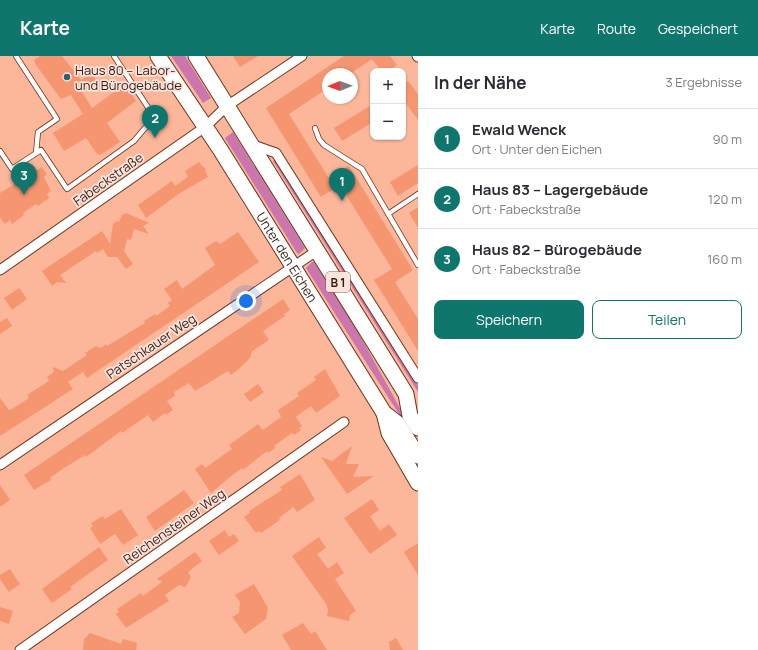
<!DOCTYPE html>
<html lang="de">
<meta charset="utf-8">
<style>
body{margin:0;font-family:Manrope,sans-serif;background:#f7f7f7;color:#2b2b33}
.controls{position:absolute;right:12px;top:12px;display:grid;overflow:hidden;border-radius:8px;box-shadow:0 1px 3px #0004}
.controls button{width:36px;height:36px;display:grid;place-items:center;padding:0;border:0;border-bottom:1px solid #e1e1e2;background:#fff;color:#2b2b33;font:20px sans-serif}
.compass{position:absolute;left:322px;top:12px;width:36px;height:36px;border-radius:50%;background:#fff;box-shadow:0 1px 3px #0004;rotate:269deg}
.you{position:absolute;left:246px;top:245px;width:14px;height:14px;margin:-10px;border:3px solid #fff;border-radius:50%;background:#1a73e8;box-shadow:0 0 0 6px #1a73e833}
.badge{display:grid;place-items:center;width:26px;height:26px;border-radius:50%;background:#0f766e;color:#fff;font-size:13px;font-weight:700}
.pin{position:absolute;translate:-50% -33px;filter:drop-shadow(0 1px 2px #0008)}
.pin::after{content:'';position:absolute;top:21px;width:14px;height:12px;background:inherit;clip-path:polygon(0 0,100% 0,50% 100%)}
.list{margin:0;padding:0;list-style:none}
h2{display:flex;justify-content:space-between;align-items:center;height:52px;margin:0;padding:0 16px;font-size:17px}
h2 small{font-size:13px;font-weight:400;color:#7c7c81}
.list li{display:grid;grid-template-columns:26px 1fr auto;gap:12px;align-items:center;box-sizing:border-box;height:60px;padding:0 16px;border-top:1px solid #e1e1e2}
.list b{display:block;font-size:15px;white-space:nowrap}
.list p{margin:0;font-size:13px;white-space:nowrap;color:#7c7c81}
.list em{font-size:13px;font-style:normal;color:#7c7c81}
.actions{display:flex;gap:8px;padding:12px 16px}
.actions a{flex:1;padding:9px 0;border:1px solid #0f766e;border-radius:8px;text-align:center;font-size:14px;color:#0f766e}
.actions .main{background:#0f766e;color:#fff}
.map{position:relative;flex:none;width:418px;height:594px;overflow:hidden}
header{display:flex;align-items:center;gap:24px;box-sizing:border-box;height:56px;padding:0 20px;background:#0f766e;color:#fff}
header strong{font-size:19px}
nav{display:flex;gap:22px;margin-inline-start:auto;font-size:14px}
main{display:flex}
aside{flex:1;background:#fff}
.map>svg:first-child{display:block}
.green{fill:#cb77ad}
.building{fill:#f59671}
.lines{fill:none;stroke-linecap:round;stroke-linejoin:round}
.lane-casing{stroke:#6d321a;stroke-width:6}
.street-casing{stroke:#6d321a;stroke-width:11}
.primary-casing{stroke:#6d321a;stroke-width:17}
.lane{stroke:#fff;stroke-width:4.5}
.street{stroke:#fff;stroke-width:9}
.primary{stroke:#fff;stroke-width:15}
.poi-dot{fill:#236479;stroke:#fae4dc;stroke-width:1.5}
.labels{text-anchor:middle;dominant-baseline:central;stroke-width:3.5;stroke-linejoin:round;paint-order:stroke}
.shield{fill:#fae4dc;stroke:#72594f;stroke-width:1}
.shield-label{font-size:12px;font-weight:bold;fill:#381d13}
.poi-label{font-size:13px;fill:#381d13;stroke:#fae4dc;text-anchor:start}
.street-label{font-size:13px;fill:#381d13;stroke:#fae4dc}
</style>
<header>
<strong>Karte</strong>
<nav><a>Karte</a><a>Route</a><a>Gespeichert</a></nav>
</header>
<main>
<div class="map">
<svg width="418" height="594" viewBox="0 0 418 594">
<rect width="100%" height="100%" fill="#fcb69a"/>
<path class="green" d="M 171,0 L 185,0 L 211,42 L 203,47 Z
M 233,76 L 305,192 L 299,198 L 297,197 L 225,82 Z
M 275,103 L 418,329 L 418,336 L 273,105 Z
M 312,206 L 314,206 L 358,276 L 418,385 L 418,388 L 306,212 Z"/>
<path class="building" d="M 40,0 L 62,0 L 81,24 L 92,17 L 97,26 L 82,36 L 92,52 L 125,28 L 136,45 L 107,67 L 120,86 L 100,99 L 97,98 L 86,82 L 64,95 L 53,77 L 83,58 L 71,39 L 61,43 L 36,9 L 34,4 Z
M 233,0 L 258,0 L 240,11 Z
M 344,0 L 390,0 L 397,9 L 388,15 L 381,15 L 372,3 L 350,18 L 328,18 L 328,32 L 289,58 L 329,122 L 349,110 L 413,214 L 395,226 L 418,263 L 418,295 L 374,224 L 392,213 L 340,129 L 321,141 L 266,52 Z
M 408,25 L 418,38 L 418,64 L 403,43 L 403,28 Z
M 373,48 L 373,66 L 342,85 L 334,72 Z
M 199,106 L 203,111 L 206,112 L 205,115 L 208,121 L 180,137 L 146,162 L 138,149 L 172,125 L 175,130 L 188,121 L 185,115 Z
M 418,109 L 418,127 L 398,140 L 390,126 Z
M 42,111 L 47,118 L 44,121 L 51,135 L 47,138 L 49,142 L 38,150 L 36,148 L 23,157 L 24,159 L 12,168 L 10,164 L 5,168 L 0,161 L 0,137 Z
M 418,151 L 418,172 L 409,157 Z
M 126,157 L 149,167 L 143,170 L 149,178 L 134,173 L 131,184 L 127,183 L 124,195 L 133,208 L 126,213 L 117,201 L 108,201 L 103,193 L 97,197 L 96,195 L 60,219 L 66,227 L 57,226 L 52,230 L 42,215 L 102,175 L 110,188 L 113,168 L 117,165 L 119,166 L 122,159 Z
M 238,176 L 259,206 L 87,322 L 83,316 L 68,326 L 73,333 L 0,380 L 0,342 L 9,354 L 12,353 L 29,342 L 27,339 L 49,325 L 47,321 L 54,316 L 53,311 L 63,315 L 87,299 L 85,297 L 96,290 L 101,292 L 106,288 L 107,290 L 145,267 L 144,265 L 155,258 L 156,260 L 170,250 L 168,247 L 172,244 L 164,233 L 177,224 L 182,233 L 215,209 L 205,192 L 216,185 L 220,188 Z
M 19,232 L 27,243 L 12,254 L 4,242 Z
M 283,243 L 290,254 L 284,258 L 285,260 L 263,275 L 269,284 L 252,295 L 250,302 L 239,313 L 231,319 L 228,315 L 223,318 L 195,335 L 189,327 L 174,336 L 175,340 L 167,345 L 173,354 L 166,359 L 165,357 L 153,366 L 148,359 L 122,377 L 121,375 L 86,401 L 85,399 L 64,412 L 50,422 L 51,424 L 34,434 L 24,419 Z
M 7,262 L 12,270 L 0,278 L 0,266 Z
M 325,313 L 340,340 L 316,357 L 311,350 L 297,360 L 296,361 L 302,370 L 299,372 L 301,374 L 294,379 L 292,377 L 274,390 L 275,392 L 268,397 L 267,395 L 243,414 L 242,412 L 230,421 L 211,437 L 195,413 L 202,408 L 205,412 L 232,393 L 229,389 L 258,368 L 263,374 L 281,361 L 278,354 L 299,340 L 297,337 L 316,324 L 314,321 Z
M 258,328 L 264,336 L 250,346 L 244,338 Z
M 352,390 L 346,408 L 359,408 L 353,421 L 374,420 L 347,438 L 321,401 L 332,405 Z
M 300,418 L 315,444 L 297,456 L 293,451 L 279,462 L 280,464 L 261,477 L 259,475 L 256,477 L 244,461 L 250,457 L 249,455 L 282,434 L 280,431 Z
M 0,429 L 10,444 L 0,451 Z
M 184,434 L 194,447 L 155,475 L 146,461 Z
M 372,443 L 379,454 L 370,460 L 380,475 L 389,468 L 397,479 L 370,498 L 344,462 Z
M 121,453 L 138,479 L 123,489 L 115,478 L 100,488 L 90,472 L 93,470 L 91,467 L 103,460 L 105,463 Z
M 225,474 L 229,481 L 234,478 L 239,485 L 219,499 L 209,485 Z
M 319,481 L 326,492 L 317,498 L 328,513 L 337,506 L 344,517 L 335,523 L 356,555 L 350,559 L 349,565 L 327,560 L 328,554 L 326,548 L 292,500 Z
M 418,487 L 418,519 L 404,496 Z
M 99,491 L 108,504 L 70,531 L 72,533 L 52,547 L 42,533 Z
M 195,496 L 202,505 L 188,516 L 191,521 L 187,529 L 185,531 L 179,529 L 165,539 L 169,545 L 126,572 L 116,558 L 119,556 L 117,553 L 141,537 L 143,540 L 162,526 L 157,523 Z
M 10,513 L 20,528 L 9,536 L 0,523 L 0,519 Z
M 254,528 L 268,552 L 266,563 L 245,578 L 232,561 L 239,557 L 240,546 L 235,539 Z
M 0,551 L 13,555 L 9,568 L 0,565 Z
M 303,567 L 311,578 L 315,575 L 327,594 L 291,594 L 282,579 Z
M 90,577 L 121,588 L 123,583 L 137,587 L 136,594 L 83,594 L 84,583 Z
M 396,582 L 403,594 L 390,594 L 389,586 Z"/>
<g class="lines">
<defs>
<path id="lane" d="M 16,0 L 57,63 L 38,76 L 36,97
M 315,72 L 319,83 L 324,89 L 362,113 L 418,209
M 0,95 L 12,113 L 41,94 L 67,133 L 134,85 L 145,72 L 157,65 L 114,0
M 388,158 L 418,138"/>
<path id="street" d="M 417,0 L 418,1
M 253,89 L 276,97 L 418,322
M 0,214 L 205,71 L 227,50 L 302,0
M 0,409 L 318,194
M 20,594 L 344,366"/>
<g id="primary">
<path id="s1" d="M 158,0 L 220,93 L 384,357 L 397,367 L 418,400"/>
<path d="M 196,0 L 380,296 L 406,338 L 410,360 L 418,372"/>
<path d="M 384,357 L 389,377 L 418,427"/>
</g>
</defs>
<use href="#lane" class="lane-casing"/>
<use href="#street" class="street-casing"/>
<use href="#primary" class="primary-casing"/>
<use href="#lane" class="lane"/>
<use href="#street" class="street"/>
<use href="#primary" class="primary"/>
</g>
<circle class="poi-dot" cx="67" cy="21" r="4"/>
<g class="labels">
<rect class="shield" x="326" y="216" width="24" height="20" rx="3"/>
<g class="shield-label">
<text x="338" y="226">B 1</text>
</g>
<g class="poi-label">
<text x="75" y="14">Haus 80 – Labor-<tspan x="75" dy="15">und Bürogebäude</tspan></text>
</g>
<g class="street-label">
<text transform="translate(108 123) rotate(-35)">Fabeckstraße</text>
<text stroke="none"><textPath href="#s1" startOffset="239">Unter den Eichen</textPath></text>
<text transform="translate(151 290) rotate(-34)">Patschkauer Weg</text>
<text transform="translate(174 470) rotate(-35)">Reichensteiner Weg</text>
</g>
</g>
</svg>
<div class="controls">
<button>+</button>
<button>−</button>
</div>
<svg class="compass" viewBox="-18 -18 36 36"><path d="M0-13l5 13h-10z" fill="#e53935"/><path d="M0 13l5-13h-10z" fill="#7c7c81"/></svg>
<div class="you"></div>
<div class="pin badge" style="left:342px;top:145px">1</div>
<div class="pin badge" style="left:155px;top:82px">2</div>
<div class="pin badge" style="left:24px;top:139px">3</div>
</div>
<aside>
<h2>In der Nähe<small>3 Ergebnisse</small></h2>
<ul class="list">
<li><span class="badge">1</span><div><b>Ewald Wenck</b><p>Ort · Unter den Eichen</p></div><em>90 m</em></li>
<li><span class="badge">2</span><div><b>Haus 83 – Lagergebäude</b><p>Ort · Fabeckstraße</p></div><em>120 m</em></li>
<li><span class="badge">3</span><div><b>Haus 82 – Bürogebäude</b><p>Ort · Fabeckstraße</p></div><em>160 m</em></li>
</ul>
<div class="actions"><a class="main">Speichern</a><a>Teilen</a></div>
</aside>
</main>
